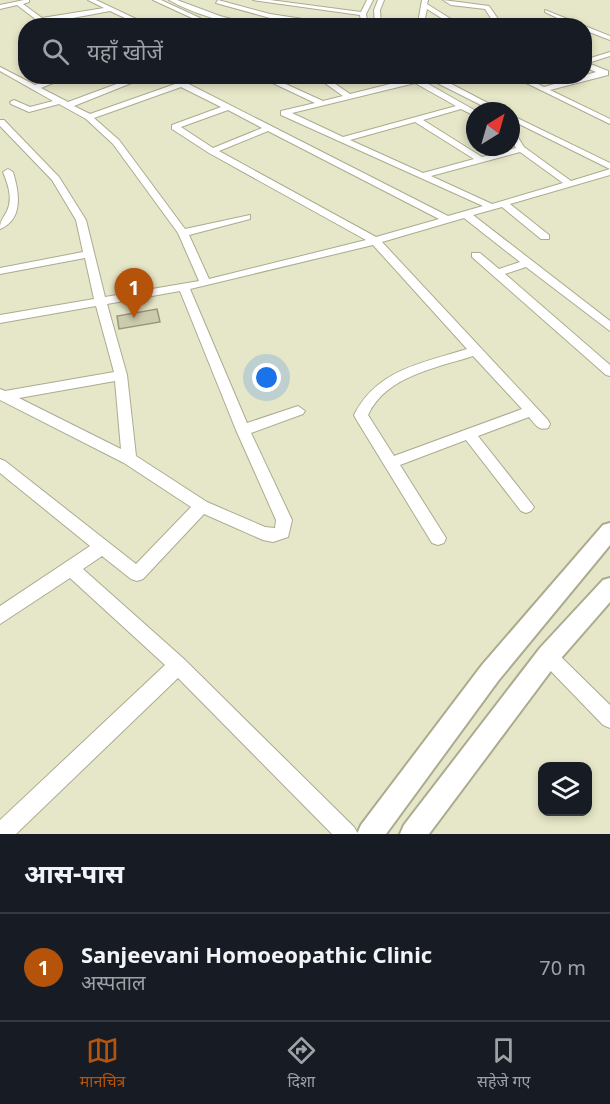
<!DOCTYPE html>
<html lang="hi">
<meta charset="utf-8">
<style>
body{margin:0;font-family:"Noto Sans","Noto Sans Devanagari",sans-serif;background:#20242c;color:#f1f3f6}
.controls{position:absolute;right:18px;bottom:18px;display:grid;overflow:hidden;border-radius:12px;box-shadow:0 3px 9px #0003}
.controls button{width:54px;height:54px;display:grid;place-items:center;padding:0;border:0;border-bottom:2px solid #363941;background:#171b24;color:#f1f3f6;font:30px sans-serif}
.compass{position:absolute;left:466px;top:102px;width:54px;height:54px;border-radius:50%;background:#171b24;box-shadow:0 3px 9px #0003;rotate:37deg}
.you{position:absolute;left:267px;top:378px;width:21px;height:21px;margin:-15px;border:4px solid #fff;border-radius:50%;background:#1a73e8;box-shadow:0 0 0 9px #1a73e833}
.badge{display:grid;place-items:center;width:39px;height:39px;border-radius:50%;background:#b45309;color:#fff;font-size:20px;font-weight:700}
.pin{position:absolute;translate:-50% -50px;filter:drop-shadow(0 2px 3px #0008)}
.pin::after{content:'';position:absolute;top:32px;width:21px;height:18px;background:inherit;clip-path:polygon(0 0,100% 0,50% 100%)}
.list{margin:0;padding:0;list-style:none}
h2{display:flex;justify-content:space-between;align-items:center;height:78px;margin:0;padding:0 24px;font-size:26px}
h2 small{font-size:20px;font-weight:400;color:#9ea1a6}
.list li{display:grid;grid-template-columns:39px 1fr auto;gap:18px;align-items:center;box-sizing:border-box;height:108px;padding:0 24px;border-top:2px solid #363941}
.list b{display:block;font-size:22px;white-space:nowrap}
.list p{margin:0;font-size:20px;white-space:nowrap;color:#9ea1a6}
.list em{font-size:20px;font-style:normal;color:#9ea1a6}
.icon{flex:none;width:33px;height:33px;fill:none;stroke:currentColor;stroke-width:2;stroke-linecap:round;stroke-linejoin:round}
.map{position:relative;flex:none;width:610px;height:834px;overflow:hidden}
.search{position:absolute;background:#171b24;box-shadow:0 3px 9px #0003;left:18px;right:18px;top:18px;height:66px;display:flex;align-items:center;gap:15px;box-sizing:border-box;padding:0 21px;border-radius:24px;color:#9ea1a6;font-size:22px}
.sheet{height:186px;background:#171b24}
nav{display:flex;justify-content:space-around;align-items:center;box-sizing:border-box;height:84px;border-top:2px solid #363941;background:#171b24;font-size:16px;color:#9ea1a6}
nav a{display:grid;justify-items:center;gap:3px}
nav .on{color:#b45309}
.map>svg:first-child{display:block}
.building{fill:#cccbae;stroke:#98977c;stroke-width:1.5}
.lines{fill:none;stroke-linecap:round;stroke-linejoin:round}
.minor-casing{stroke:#acab8f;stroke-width:2}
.tertiary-casing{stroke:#acab8f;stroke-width:4}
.minor{fill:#fff;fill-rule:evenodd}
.tertiary{fill:#fff;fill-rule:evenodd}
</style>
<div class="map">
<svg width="610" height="834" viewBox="0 0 610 834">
<rect width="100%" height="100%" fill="#e6e6c8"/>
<path class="building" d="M 157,309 L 160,322 L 119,329 L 117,316 Z"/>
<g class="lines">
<defs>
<path id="minor" d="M 24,0 L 29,0 L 29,2 L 23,4 L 42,18 L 104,8 L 88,0 L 96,0 L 151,26 L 142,26 L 110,11 L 46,23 L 38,21 L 17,5 L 0,9 L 0,5 Z
M 153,0 L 161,0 L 200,18 L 183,26 L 173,26 L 192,18 Z
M 169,0 L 177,0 L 220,16 L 258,26 C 232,26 191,13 169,0 Z
M 218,0 L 270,14 L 329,23 L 326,25 L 270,18 L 216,3 Z
M 253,0 L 270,0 L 361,12 L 367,0 L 373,0 L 366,14 L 368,26 L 362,26 L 360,15 Z
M 378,0 L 384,0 L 380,10 L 381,26 L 375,26 L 374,10 Z
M 422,0 L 428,0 L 427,4 L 462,26 L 454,26 L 427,9 L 424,23 L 427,26 L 420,26 L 418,23 Z
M 443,0 L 489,6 L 503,26 L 496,26 L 485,9 L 451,5 Z
M 545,10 L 610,36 L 610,40 L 584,30 L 584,26 L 574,26 L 545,12 Z
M 610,52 L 610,56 L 588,63 L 608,71 L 608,75 L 550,90 L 610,119 L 610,124 L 512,76 L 522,76 L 544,87 L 596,72 L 584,67 L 584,60 Z
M 0,67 L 35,85 L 59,76 L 70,76 L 41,88 L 68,102 L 138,76 L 149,76 L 74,106 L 90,114 L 175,84 L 163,76 L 173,76 L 448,216 L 483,206 L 281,115 L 281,111 L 315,103 L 258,76 L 268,76 L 323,101 L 343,96 L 315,76 L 324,76 L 350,94 L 410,79 L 408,76 L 436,76 L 503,111 L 493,111 L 429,79 L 423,81 L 476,111 L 475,116 L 461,109 L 423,120 L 482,157 L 516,148 L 511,140 L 511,131 L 514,131 L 524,147 L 571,181 L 610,169 L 610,175 L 510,204 L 549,235 L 549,239 L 541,239 L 502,207 L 473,215 L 610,321 L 610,331 L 526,267 L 505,274 L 610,365 L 610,376 L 606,375 L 472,257 L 472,253 L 480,253 L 499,269 L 520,262 L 464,218 L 382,242 L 548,420 L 550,424 L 548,428 C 538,431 535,424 529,417 L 478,436 L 531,503 L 534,507 L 531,511 L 526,513 L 521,511 L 466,440 L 400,465 L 446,538 L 444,543 L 438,545 L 432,543 L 356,419 L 354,415 C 377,369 423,363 467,349 L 373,245 L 190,289 L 247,423 L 298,406 L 305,411 L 303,414 L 251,433 L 292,520 L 288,537 L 273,542 L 263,540 L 204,514 L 143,579 L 137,581 L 131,579 L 102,556 L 83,569 L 184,659 L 354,827 L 358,834 L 332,834 L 178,678 L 16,834 L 0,834 L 0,820 L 165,665 L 70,578 L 0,624 L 0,606 L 90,546 L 0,473 L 0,459 L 5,461 L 136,564 L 191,507 L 124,463 L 0,400 L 0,389 L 5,391 L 114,372 L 96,306 L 0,323 L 0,315 L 94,299 L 85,258 L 0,274 L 0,268 L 83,252 L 76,220 L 52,180 L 0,126 L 0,120 L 4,120 L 59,177 L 86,220 L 105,297 L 199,281 L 178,233 L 113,144 L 86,119 L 59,104 L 29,112 L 11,104 L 10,102 L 14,100 L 30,107 L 53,101 L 0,71 ZM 415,83 L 456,106 L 343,137 L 292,113 ZM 181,87 L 221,107 L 172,125 L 172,129 L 209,153 L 366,240 L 209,279 L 189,235 L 250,219 L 250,215 L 185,229 L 119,140 L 94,118 ZM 228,110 L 262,128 L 213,148 L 181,127 ZM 415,122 L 474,159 L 423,173 L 350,140 ZM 268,131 L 439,219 L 376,237 L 219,151 ZM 520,152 L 563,183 L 492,204 L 431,176 ZM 180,291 L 236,430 L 276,520 L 275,528 L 265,527 L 207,502 L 136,456 L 127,375 L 107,304 ZM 473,356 L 522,409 L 394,456 L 368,415 C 386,376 436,368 473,356 ZM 115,381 L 121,449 L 19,398 Z
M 511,115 L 610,163 L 610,169 L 511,120 Z
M 8,169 L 13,172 C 19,192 24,219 0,229 C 0,220 3,219 7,211 C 13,198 8,184 3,172 Z
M 548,647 L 554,650 L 610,705 L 610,728 L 603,725 L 542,662 L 539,656 L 542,650 Z"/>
<path id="tertiary" d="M 610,523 L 610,545 L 498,681 L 386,834 L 357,834 L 361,825 L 482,665 L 603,525 Z
M 610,578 L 610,602 L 556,664 L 429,834 L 400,834 L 404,825 L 540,648 L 603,580 Z"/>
</defs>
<use href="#minor" class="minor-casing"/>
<use href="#tertiary" class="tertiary-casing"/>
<use href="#minor" class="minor"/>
<use href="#tertiary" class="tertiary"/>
</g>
</svg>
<div class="controls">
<button><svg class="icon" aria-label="layers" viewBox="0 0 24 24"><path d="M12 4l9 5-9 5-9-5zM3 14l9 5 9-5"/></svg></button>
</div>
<svg class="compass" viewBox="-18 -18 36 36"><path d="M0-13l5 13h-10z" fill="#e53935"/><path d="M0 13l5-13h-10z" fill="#9ea1a6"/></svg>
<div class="you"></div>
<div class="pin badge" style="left:134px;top:318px">1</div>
<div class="search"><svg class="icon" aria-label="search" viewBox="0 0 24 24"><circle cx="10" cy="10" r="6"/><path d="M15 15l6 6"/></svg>यहाँ खोजें</div>
</div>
<section class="sheet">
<h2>आस-पास<small></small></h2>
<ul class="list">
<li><span class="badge">1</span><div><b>Sanjeevani Homoeopathic Clinic</b><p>अस्पताल</p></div><em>70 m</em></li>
</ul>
</section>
<nav>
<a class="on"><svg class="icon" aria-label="map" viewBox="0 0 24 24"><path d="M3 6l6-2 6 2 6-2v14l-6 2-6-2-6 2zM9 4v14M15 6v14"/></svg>मानचित्र</a>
<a><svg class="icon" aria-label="directions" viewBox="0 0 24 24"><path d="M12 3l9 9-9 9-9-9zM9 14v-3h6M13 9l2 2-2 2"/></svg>दिशा</a>
<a><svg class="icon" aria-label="saved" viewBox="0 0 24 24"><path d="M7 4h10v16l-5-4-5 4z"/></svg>सहेजे गए</a>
</nav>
